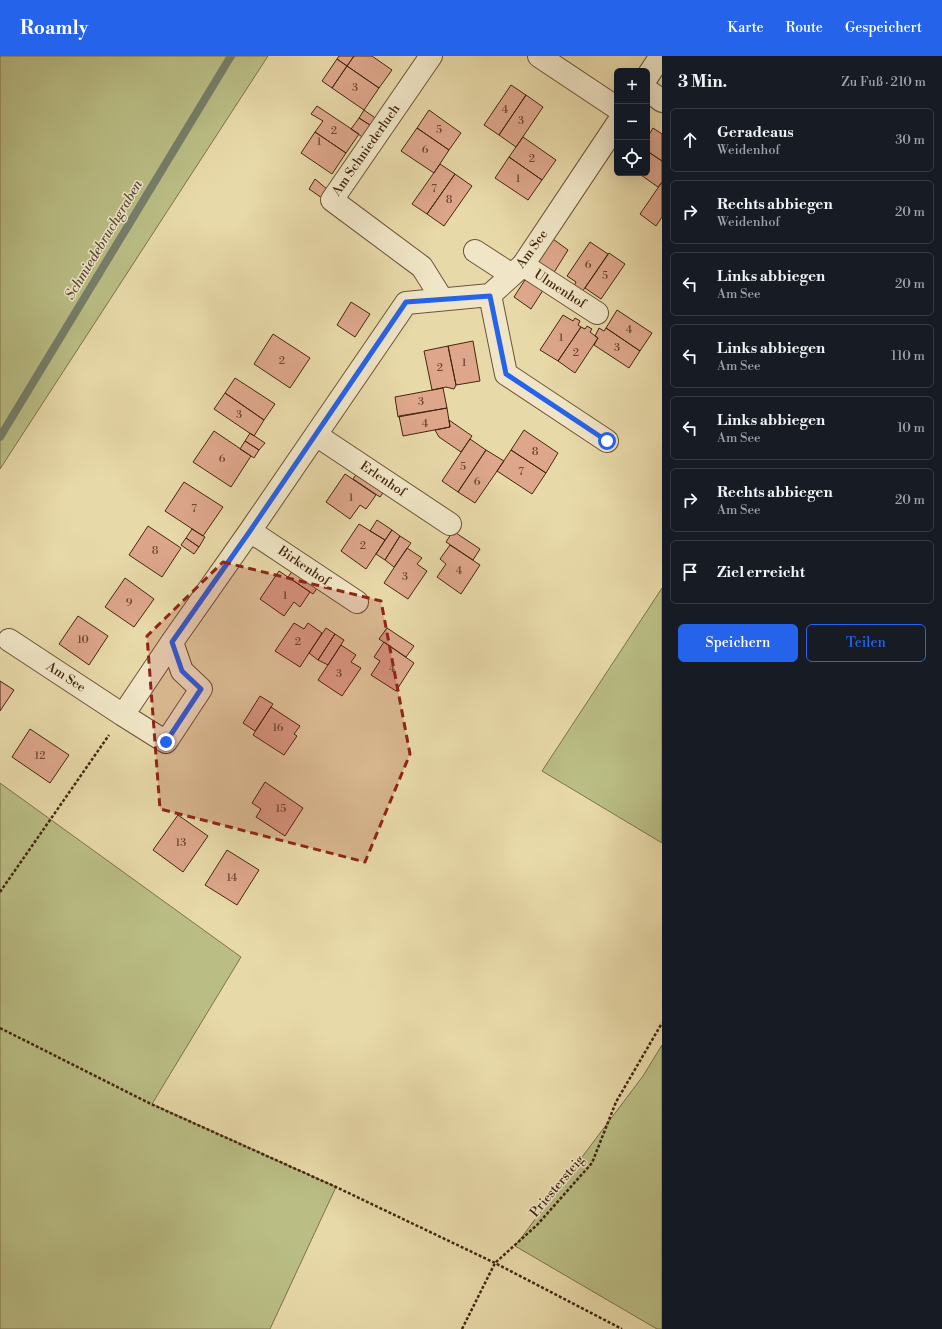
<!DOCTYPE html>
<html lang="de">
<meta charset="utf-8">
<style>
body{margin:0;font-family:"Libre Bodoni",serif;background:#242831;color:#f1f3f6}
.controls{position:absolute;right:12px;top:12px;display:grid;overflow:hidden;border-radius:6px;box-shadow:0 4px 16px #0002}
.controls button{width:36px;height:36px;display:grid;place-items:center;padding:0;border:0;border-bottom:1px solid #363941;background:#171b24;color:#f1f3f6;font:20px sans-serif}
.stop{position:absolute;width:12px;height:12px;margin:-9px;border:3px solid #2563eb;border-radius:50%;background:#fff}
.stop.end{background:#2563eb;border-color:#fff;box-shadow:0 1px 4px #0008}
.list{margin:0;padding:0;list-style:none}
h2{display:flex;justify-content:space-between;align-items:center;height:52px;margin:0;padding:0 16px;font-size:17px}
h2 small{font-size:13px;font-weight:400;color:#9ea1a6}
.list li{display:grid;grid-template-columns:26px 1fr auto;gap:12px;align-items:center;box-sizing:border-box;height:64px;margin:0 8px 8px;padding:0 8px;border:1px solid #363941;border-radius:6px}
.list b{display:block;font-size:15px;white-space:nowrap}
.list p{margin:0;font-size:13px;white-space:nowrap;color:#9ea1a6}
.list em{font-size:13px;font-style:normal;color:#9ea1a6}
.actions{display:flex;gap:8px;padding:12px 16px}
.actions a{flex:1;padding:9px 0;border:1px solid #2563eb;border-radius:6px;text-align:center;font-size:14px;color:#2563eb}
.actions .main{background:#2563eb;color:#fff}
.icon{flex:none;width:22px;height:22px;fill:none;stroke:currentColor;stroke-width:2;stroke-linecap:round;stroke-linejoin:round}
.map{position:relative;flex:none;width:662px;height:1273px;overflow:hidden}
header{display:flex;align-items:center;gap:24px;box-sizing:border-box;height:56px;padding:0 20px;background:#2563eb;color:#fff}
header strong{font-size:19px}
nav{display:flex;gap:22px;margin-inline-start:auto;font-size:14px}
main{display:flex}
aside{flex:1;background:#171b24}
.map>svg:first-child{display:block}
.green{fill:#babe85;stroke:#7f724a}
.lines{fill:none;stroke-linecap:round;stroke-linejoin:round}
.stream{stroke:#767f6a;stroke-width:8}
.building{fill:#dea78c;stroke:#44260f}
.minor-casing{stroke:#6d5336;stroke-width:24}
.path{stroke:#44260f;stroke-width:2.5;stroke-dasharray:3 2;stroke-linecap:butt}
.minor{stroke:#f0e6c7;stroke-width:22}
.route{stroke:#2563eb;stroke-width:5}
.marked{fill:#8f2418;fill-opacity:0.2;stroke:#8f2418;stroke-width:3;stroke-dasharray:8 5;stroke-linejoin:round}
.labels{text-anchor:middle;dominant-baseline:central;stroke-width:3;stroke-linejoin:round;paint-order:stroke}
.number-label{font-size:11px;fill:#6a462e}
.street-label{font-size:13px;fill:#44260f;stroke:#f0e6c7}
.water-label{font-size:14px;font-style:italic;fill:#594b35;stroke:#f0e6c7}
</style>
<header>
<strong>Roamly</strong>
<nav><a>Karte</a><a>Route</a><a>Gespeichert</a></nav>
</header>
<main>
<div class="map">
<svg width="662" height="1273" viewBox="0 0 662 1273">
<rect width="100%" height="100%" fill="#e8d9a9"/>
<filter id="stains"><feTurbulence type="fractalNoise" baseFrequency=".005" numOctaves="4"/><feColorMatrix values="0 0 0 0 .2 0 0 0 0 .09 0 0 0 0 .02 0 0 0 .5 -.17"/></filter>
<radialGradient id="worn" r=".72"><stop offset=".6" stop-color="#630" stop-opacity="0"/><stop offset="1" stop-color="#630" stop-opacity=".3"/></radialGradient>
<path class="green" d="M 0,0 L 268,0 L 0,413 Z
M 662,532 L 662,787 L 542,715 Z
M 0,727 L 241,901 L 152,1048 L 336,1131 L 270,1273 L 0,1273 Z
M 662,989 L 662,1273 L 657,1273 L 515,1190 L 643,1020 Z"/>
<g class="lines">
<path class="stream" d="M 0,381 L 231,0"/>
</g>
<path class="building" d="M 339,0 L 354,0 L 347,10 L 337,3 Z
M 354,0 L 372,0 L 392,14 L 379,32 L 347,10 Z
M 337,3 L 347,10 L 332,32 L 322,25 Z
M 347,10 L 379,32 L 364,54 L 332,32 Z
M 511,29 L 526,39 L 499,79 L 484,69 Z
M 526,39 L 543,51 L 516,91 L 499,79 Z
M 317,50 L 359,78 L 346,97 L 315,76 L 323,65 L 311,58 Z
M 364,54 L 378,64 L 373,71 L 359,62 Z
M 429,54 L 461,77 L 449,94 L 417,72 Z
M 359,62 L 373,71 L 365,83 L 351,73 Z
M 417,72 L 449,94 L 434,117 L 401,95 Z
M 653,72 L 662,78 L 662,105 L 647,95 L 647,82 Z
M 315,76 L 346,97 L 332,118 L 301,97 Z
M 523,81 L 556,104 L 542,124 L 509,101 Z
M 647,95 L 662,105 L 662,126 L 658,131 L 638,117 L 647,117 Z
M 509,101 L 542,124 L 528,144 L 495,122 Z
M 440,108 L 455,118 L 427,158 L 412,148 Z
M 455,118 L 472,130 L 444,170 L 427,158 Z
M 315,123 L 328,134 L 322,142 L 309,133 Z
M 662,126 L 662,161 L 656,170 L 640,158 Z
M 553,183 L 568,194 L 553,218 L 537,207 Z
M 590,186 L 608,198 L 582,236 L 574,230 L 576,226 L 567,220 Z
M 609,197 L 625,208 L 601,243 L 585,232 Z
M 530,216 L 547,228 L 531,253 L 514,241 Z
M 351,246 L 370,258 L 355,281 L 337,269 Z
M 617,254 L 652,277 L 640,295 L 606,272 Z
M 563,259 L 573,265 L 575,262 L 580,265 L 578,269 L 581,271 L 558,305 L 540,294 Z
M 587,270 L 592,273 L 590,276 L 598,282 L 575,317 L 558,305 L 581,271 L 585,273 Z
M 599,272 L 604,275 L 606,272 L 640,295 L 629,312 L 594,289 L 598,282 L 595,280 Z
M 273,278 L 310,302 L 290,332 L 254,308 Z
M 473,285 L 480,325 L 456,329 L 448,290 Z
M 448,290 L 456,329 L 454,333 L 446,331 L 432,334 L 424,295 Z
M 235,322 L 275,348 L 264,364 L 225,337 Z
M 443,332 L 447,352 L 398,361 L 395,341 Z
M 225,337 L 264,364 L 254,380 L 214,353 Z
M 447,352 L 450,371 L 403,380 L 399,360 Z
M 449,364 L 472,380 L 461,396 L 439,381 L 435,374 L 450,371 Z
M 524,374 L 558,397 L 546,417 L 511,394 Z
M 214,375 L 251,400 L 231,431 L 193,406 Z
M 250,377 L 265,387 L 259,394 L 245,385 Z
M 470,383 L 486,394 L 458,436 L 442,425 Z
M 245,385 L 259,394 L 254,402 L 240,393 Z
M 486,394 L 504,405 L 475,447 L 458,436 Z
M 511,394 L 546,417 L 532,438 L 497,415 Z
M 360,413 L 387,431 L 380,441 L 353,423 Z
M 345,418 L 376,439 L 366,453 L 360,449 L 350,463 L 326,446 Z
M 184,426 L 223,451 L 203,480 L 165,455 Z
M 377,464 L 392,474 L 385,484 L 370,475 Z
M 359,468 L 385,484 L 366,513 L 341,495 Z
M 148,470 L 181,492 L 162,521 L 129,499 Z
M 192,473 L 205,481 L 199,491 L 186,482 Z
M 392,474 L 400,480 L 385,504 L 376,498 Z
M 453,475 L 480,493 L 473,504 L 446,486 Z
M 400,480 L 411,487 L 394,511 L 385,504 Z
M 186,482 L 199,491 L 194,498 L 181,489 Z
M 450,489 L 480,509 L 461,538 L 437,521 L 446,508 L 440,503 Z
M 407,492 L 422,502 L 417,508 L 427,515 L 408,543 L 384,527 Z
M 295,511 L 320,528 L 313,538 L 288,521 Z
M 279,515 L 310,536 L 300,551 L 294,546 L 284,560 L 260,543 Z
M 125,522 L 154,543 L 134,571 L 105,551 Z
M 78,560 L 108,580 L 89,609 L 59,588 Z
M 294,567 L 304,573 L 308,567 L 322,577 L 300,611 L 275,595 Z
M 326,572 L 335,578 L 318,604 L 309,597 Z
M 387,572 L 414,590 L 406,601 L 379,583 Z
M 335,578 L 344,584 L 328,609 L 318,604 Z
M 384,586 L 414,607 L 396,635 L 371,619 L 380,605 L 374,601 Z
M 341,589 L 356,599 L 351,606 L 361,612 L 342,640 L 318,624 Z
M 0,625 L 14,634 L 0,655 Z
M 260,640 L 273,648 L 255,675 L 243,667 Z
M 271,651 L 300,670 L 294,678 L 297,680 L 284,699 L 253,679 Z
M 30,673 L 69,699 L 50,727 L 12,701 Z
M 265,726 L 303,752 L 285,780 L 256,761 L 261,753 L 252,747 Z
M 178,759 L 208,780 L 183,816 L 153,794 Z
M 227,794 L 259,814 L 237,849 L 205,829 Z"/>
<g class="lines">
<defs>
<path id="minor" d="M 431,0 L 332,144 L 422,211 L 442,243
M 539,0 L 617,52
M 647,21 L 661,0
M 647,34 L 662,45
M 475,195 L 512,219
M 523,209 L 597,257
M 490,239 L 506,318 L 607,385
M 316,379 L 450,468
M 250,475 L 357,546
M 9,584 L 123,659
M 172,586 L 182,615 L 201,633 L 166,686 L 123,659 L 172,586 L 250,475 L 406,247 L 490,239 L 523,209 L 617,68"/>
</defs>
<use href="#minor" class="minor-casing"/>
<path class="path" d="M 0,836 L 109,679
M 0,972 L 151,1048 L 336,1131 L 495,1207 L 622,1273
M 462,1273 L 495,1207 L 537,1169 L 592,1107 L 616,1046 L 662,967"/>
<use href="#minor" class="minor"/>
</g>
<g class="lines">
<path class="route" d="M 166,686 L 201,633 L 182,615 L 172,586 L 250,475 L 406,246 L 490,240 L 506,318 L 607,385"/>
</g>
<path class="marked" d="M 223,506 L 381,545 L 410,698 L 365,806 L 160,753 L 147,580 Z"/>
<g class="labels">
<g class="number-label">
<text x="355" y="32">3</text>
<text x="505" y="54">4</text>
<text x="521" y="65">3</text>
<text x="439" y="74">5</text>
<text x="334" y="75">2</text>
<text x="319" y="86">1</text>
<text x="425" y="94">6</text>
<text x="532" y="103">2</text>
<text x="518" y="123">1</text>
<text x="434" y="133">7</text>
<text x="449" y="144">8</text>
<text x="588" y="209">6</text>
<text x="605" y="220">5</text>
<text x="629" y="274">4</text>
<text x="561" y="282">1</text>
<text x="617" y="292">3</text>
<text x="576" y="297">2</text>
<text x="282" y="305">2</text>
<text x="464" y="307">1</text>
<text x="440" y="312">2</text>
<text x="421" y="346">3</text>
<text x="239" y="359">3</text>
<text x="425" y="368">4</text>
<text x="535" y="396">8</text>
<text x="222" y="403">6</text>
<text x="463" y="411">5</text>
<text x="521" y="416">7</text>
<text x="477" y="426">6</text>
<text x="351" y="442">1</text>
<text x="194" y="453">7</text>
<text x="363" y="490">2</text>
<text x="155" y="495">8</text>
<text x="459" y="515">4</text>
<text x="405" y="521">3</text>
<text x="285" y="540">1</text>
<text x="129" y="547">9</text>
<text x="83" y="584">10</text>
<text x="298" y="586">2</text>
<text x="392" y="613">4</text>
<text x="339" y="618">3</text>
<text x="278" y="672">16</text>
<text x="40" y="700">12</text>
<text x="281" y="753">15</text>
<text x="181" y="787">13</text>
<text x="232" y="822">14</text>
</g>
<g class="street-label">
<text transform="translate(366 94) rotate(-55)">Am Schniederluch</text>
<text transform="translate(532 193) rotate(-54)">Am See</text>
<text transform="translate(560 233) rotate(33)">Ulmenhof</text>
<text transform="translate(383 423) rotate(34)">Erlenhof</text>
<text transform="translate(304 510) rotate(34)">Birkenhof</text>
<text transform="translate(66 621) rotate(33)">Am See</text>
<text transform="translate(557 1130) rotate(-50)">Priestersteig</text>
</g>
<g class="water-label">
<text transform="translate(104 184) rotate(-59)">Schmiedebruchgraben</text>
</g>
</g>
<rect width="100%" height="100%" filter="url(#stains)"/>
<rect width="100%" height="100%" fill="url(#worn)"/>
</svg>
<div class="controls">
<button>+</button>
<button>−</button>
<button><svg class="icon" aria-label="locate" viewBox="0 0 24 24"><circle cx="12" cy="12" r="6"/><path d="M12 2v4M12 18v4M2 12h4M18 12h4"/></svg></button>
</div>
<div class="stop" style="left:607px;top:385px"></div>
<div class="stop end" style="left:166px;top:686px"></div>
</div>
<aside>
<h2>3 Min.<small>Zu Fuß · 210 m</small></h2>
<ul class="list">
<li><svg class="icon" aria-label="ahead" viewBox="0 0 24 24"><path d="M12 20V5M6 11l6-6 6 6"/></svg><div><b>Geradeaus</b><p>Weidenhof</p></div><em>30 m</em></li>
<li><svg class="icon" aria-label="right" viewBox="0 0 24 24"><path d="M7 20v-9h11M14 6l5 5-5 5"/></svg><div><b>Rechts abbiegen</b><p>Weidenhof</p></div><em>20 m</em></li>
<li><svg class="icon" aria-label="left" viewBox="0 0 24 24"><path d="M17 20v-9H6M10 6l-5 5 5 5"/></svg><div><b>Links abbiegen</b><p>Am See</p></div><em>20 m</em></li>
<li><svg class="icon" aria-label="left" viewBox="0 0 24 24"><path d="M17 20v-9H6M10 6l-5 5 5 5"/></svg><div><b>Links abbiegen</b><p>Am See</p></div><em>110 m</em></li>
<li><svg class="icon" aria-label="left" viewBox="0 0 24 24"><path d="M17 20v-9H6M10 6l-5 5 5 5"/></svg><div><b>Links abbiegen</b><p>Am See</p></div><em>10 m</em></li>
<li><svg class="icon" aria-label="right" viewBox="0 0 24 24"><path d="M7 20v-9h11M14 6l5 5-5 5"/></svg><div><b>Rechts abbiegen</b><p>Am See</p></div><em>20 m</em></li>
<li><svg class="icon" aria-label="arrive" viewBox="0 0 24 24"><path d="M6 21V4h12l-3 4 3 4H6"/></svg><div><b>Ziel erreicht</b></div></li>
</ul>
<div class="actions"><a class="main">Speichern</a><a>Teilen</a></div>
</aside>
</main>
